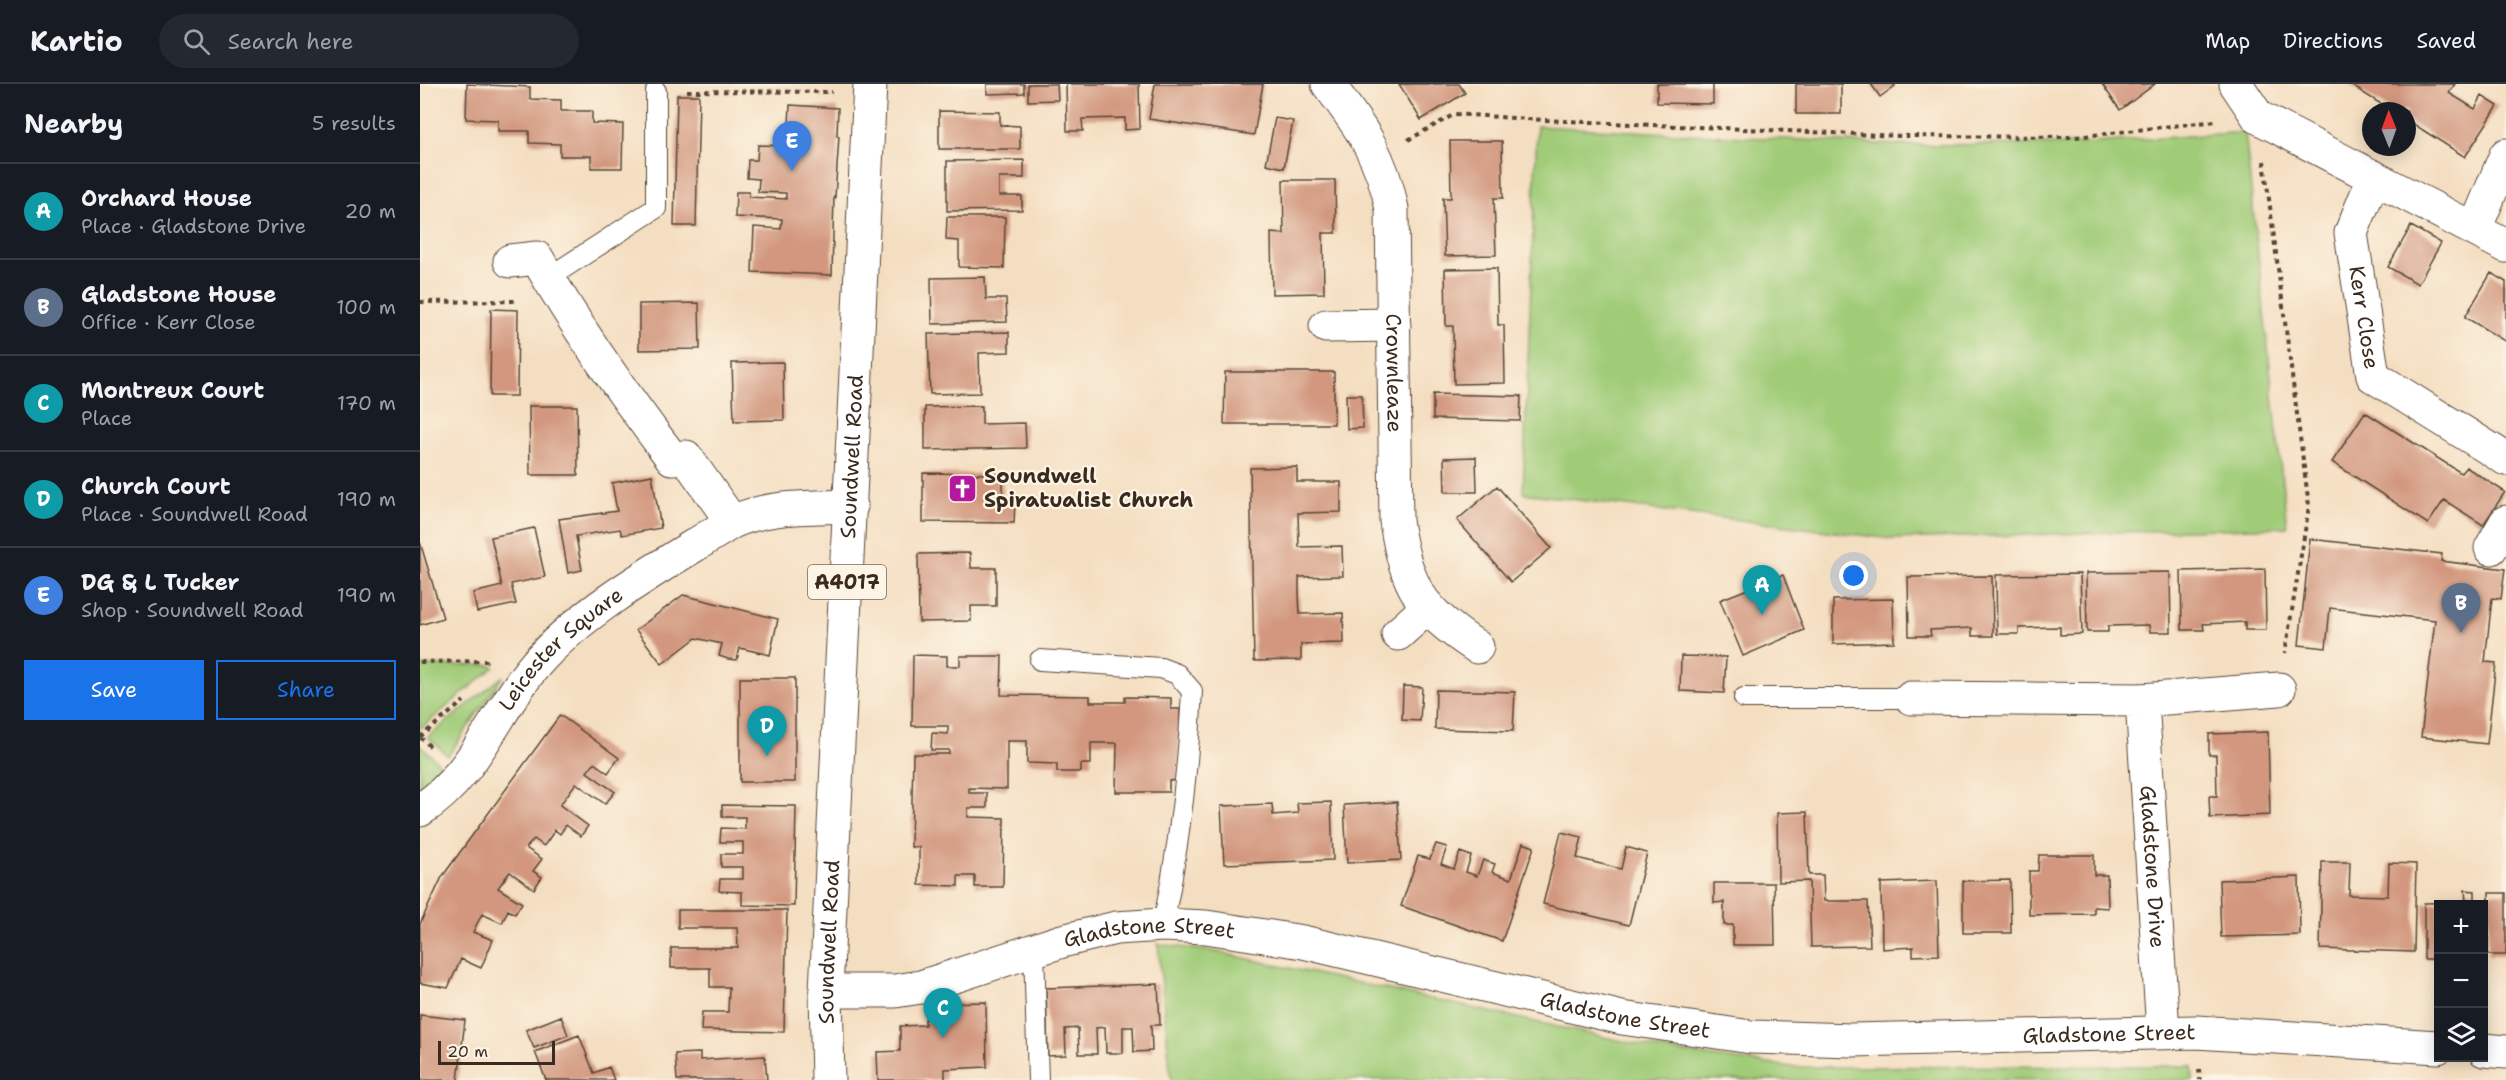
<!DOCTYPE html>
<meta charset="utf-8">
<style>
body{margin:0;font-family:"Shantell Sans",sans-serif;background:#242831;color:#f1f3f6}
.controls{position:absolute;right:18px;bottom:18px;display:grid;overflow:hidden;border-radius:0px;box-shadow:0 3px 15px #0003}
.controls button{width:54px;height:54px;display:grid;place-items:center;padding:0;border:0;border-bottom:2px solid #363941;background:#171b24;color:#f1f3f6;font:30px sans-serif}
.compass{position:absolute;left:1942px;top:18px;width:54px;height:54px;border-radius:50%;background:#171b24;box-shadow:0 3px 15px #0003;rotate:359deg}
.scale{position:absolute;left:18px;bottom:15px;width:117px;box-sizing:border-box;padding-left:6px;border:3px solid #3b2a1e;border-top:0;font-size:16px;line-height:21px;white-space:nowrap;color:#3b2a1e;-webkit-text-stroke:4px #fcf5e5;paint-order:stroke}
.you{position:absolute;left:1434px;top:492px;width:21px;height:21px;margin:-15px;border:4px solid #fff;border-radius:50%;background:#1a73e8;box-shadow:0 0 0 9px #1a73e833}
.badge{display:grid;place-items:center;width:39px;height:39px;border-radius:50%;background:#1a73e8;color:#fff;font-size:20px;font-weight:700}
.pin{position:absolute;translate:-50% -50px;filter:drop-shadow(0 2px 3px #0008)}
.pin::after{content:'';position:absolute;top:32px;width:21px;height:18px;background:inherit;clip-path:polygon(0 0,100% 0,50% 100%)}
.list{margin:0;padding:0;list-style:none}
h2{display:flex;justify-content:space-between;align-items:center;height:78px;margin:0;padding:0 24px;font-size:26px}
h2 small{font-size:20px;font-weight:400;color:#9ea1a6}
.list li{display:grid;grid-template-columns:39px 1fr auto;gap:18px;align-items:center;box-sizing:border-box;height:96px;padding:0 24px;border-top:2px solid #363941}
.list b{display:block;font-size:22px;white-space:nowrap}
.list p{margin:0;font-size:20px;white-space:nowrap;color:#9ea1a6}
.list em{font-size:20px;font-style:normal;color:#9ea1a6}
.actions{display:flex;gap:12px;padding:18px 24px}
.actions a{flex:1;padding:14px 0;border:2px solid #1a73e8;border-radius:0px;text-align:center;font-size:21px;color:#1a73e8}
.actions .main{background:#1a73e8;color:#fff}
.icon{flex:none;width:33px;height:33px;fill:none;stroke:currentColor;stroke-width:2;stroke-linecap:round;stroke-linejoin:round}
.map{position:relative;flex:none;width:2086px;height:996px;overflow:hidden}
header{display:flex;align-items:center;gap:36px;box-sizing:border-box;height:84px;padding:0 30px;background:#171b24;border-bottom:2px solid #363941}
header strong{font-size:28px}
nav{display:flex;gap:33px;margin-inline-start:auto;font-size:21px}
.search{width:420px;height:54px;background:#242831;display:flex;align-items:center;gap:15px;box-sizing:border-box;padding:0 21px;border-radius:33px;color:#9ea1a6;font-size:22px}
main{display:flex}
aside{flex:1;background:#171b24}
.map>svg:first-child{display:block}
.green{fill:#a0cc78;stroke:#6e7b4b;stroke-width:1.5}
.building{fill:#d2977e}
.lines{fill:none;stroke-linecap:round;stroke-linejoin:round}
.lane-casing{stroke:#574536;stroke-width:22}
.street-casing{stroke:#574536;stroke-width:35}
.primary-casing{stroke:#574536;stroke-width:35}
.path{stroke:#574536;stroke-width:4;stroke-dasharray:4.5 4.5;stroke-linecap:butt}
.lane{stroke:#fff;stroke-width:20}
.street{stroke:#fff;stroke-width:33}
.primary{stroke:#fff;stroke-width:33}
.labels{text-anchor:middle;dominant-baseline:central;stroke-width:4.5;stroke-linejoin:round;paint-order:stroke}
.shield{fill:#fcf5e5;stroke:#75675a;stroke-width:1.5}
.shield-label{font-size:20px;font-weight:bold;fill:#3b2a1e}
.street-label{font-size:21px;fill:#3b2a1e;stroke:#fcf5e5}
.poi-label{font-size:21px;font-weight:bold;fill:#3b2a1e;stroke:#fcf5e5;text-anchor:start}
</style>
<header>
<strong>Kartio</strong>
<div class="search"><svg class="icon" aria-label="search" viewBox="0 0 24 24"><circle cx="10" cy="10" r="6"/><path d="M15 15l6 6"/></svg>Search here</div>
<nav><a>Map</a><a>Directions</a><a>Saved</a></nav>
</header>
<main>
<aside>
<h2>Nearby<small>5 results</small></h2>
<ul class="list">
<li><span class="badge" style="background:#0f9aa8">A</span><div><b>Orchard House</b><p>Place · Gladstone Drive</p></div><em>20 m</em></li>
<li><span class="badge" style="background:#5c6f8a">B</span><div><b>Gladstone House</b><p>Office · Kerr Close</p></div><em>100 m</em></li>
<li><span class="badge" style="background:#0f9aa8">C</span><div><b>Montreux Court</b><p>Place</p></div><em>170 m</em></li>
<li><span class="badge" style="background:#0f9aa8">D</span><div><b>Church Court</b><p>Place · Soundwell Road</p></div><em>190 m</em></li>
<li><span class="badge" style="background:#3f7fe0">E</span><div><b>DG &amp; L Tucker</b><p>Shop · Soundwell Road</p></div><em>190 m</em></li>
</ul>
<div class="actions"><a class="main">Save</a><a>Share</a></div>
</aside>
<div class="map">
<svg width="2086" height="996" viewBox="0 0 2086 996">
<rect width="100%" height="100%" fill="#fcf5e5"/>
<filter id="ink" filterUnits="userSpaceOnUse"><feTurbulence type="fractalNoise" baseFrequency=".0167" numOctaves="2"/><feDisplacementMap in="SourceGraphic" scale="12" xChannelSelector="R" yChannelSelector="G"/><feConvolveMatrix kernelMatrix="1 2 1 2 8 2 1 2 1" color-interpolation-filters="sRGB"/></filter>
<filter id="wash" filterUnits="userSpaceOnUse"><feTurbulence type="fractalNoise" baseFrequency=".008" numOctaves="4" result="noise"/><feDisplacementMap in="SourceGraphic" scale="24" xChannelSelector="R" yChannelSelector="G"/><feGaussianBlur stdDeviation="1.35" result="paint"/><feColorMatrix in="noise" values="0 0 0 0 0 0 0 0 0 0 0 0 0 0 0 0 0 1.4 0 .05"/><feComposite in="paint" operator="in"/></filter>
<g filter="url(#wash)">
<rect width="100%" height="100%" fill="#f4dec1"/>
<path class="green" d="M 1117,42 L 1479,61 L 1658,60 L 1825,48 L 1867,443 L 1472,455 L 1103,409 Z
M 71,581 L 74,583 L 0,645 L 0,582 Z
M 83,592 L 28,672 L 8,653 Z
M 0,661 L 23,683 L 15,697 L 0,709 Z
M 738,860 L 797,868 L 1248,967 L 1372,983 L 1772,982 L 1773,996 L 751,996 Z"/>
<g id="blocks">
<path class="building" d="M 47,0 L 110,3 L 110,15 L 141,16 L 141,27 L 172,27 L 172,39 L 203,40 L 202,84 L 171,84 L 171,72 L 140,72 L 140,60 L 109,59 L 109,47 L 78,47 L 78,36 L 46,35 Z
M 567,0 L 604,0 L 604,9 L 567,10 Z
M 608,0 L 637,0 L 638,16 L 608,17 Z
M 646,0 L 719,0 L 720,45 L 705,46 L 705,34 L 662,35 L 663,47 L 647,47 Z
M 735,0 L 843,0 L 834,51 L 729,35 Z
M 979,0 L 1039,0 L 1045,9 L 1001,36 Z
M 1237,0 L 1293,0 L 1293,20 L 1237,19 Z
M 1376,0 L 1421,0 L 1421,30 L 1376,30 Z
M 1451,0 L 1473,0 L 1475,2 L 1460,13 Z
M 1682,0 L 1735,0 L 1700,26 Z
M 1929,0 L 2035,0 L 2029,9 L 2055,25 L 2062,12 L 2078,22 L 2045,73 L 1987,36 L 1987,27 L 1972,27 Z
M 257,11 L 279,11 L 276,142 L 254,142 Z
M 370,21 L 418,24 L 417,52 L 419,52 L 415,113 L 414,111 L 412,191 L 332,188 L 334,143 L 361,145 L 362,135 L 315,133 L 316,108 L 329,108 L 329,113 L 366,115 L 366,109 L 338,108 L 339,95 L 327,94 L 328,76 L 337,76 L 338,61 L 368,62 Z
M 519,27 L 580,28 L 580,41 L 600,42 L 600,65 L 519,65 Z
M 855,34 L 873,37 L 864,84 L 846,80 Z
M 1030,57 L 1082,57 L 1083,114 L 1074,114 L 1076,171 L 1025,172 L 1023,114 L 1031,114 Z
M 604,76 L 604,94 L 579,94 L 579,112 L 602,112 L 602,126 L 527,127 L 527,77 Z
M 863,96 L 915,96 L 916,149 L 903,149 L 904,209 L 852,210 L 851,149 L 864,150 Z
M 527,133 L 585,133 L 584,184 L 539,183 L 539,157 L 526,156 Z
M 1991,142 L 2021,159 L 1998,200 L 1968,183 Z
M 1077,184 L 1078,241 L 1084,241 L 1085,299 L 1034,300 L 1033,242 L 1026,242 L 1025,185 Z
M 2071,189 L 2086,198 L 2086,258 L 2045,233 Z
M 565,193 L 566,215 L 586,215 L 587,238 L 512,240 L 511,194 Z
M 279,219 L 280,265 L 219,266 L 219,220 Z
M 71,225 L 98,226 L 97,312 L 70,312 Z
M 589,248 L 589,268 L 559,269 L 560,309 L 510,310 L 508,250 Z
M 363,278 L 364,336 L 314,337 L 312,279 Z
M 805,288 L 914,288 L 914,340 L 804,340 Z
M 1013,310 L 1101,312 L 1100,337 L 1013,335 Z
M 926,311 L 942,311 L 943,344 L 927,345 Z
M 109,322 L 157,322 L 158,391 L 110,391 Z
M 562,322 L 562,340 L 605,339 L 606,364 L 505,366 L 505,323 Z
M 1945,328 L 2041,389 L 2046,383 L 2085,408 L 2063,441 L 2024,416 L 2008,440 L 1912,378 Z
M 1056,373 L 1057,408 L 1025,408 L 1024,374 Z
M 877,383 L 877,398 L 921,398 L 921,428 L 878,429 L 879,463 L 922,462 L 923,492 L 879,493 L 879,511 L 880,530 L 923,529 L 924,559 L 881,560 L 881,576 L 834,577 L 830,384 Z
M 503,389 L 583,390 L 583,418 L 595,418 L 594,439 L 503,438 Z
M 232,391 L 241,444 L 202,451 L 200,445 L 156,452 L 162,486 L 148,489 L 139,435 L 197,427 L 192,399 Z
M 1077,402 L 1131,464 L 1091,498 L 1037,436 Z
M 114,444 L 125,493 L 91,500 L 96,520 L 57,528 L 53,509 L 82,502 L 71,453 Z
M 1890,455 L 2022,470 L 2021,477 L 2085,485 L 2081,515 L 2072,514 L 2065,578 L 2076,579 L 2067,660 L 2001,653 L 2015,536 L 1910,524 L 1906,564 L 1879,561 Z
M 0,458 L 23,534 L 0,541 Z
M 550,469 L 551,484 L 576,484 L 576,522 L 551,522 L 551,537 L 499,538 L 498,470 Z
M 1845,485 L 1846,546 L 1825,546 L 1825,538 L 1783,540 L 1784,546 L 1762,546 L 1761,487 Z
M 1750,488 L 1751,548 L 1730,548 L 1729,541 L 1688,542 L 1688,548 L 1667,548 L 1666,489 Z
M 1660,490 L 1662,550 L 1640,551 L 1640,543 L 1599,544 L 1599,550 L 1577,550 L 1576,491 Z
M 1363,491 L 1384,546 L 1323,572 L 1300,516 Z
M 1572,492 L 1573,552 L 1552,552 L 1552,544 L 1510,546 L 1511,552 L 1489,552 L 1488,493 Z
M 263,511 L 358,535 L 350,571 L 320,564 L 317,576 L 308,575 L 299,572 L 302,560 L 276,554 L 242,580 L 216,546 Z
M 1473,515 L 1474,558 L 1413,560 L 1413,516 Z
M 493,571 L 527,572 L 527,582 L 540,582 L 540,572 L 582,572 L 581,611 L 670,612 L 670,618 L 705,618 L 705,613 L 751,614 L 751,625 L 760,625 L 759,696 L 749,697 L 749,708 L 696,708 L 697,659 L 671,659 L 671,680 L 661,680 L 661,688 L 637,688 L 637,680 L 607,679 L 607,657 L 587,657 L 587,705 L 549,704 L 549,709 L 567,709 L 567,724 L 548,724 L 548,733 L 584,734 L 583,803 L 555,803 L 555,792 L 538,792 L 538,802 L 499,801 L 499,763 L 491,763 L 493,670 L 529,670 L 529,666 L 511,666 L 512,649 L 528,650 L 528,642 L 492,642 Z
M 1261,572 L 1306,573 L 1304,609 L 1260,607 Z
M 320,594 L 375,594 L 375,698 L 320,698 Z
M 983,602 L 1002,603 L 1000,637 L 982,636 Z
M 1016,606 L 1095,608 L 1093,647 L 1015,645 Z
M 140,631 L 199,674 L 188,689 L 174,679 L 167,688 L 195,708 L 185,720 L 156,699 L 140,721 L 168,742 L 161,752 L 146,741 L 140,750 L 135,746 L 124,762 L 114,755 L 106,764 L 122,775 L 113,787 L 122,793 L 114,805 L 90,788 L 83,797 L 78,804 L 102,819 L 95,830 L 88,826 L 82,839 L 62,830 L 53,848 L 73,856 L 61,884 L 41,875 L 28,904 L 0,899 L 0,840 L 22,793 Z
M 1848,648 L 1850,731 L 1790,734 L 1789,712 L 1797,712 L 1796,671 L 1789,671 L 1789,650 Z
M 911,718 L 913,776 L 804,780 L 801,722 L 852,720 L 853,731 L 878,729 L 877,719 Z
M 977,718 L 981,776 L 927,779 L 924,721 Z
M 302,721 L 376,722 L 374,822 L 322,821 L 322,808 L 299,807 L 300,795 L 323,795 L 323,783 L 301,783 L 301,770 L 323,770 L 323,758 L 300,758 L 301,744 L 325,745 L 325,733 L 302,733 Z
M 1387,728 L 1389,791 L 1403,791 L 1404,817 L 1448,817 L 1450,862 L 1391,863 L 1389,797 L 1358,798 L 1357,729 Z
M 1141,748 L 1162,753 L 1157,774 L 1201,785 L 1206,763 L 1227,769 L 1209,841 L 1123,820 Z
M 1103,759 L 1114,763 L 1082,857 L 981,822 L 998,772 L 1010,775 L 1016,760 L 1027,763 L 1021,780 L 1034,785 L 1040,768 L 1051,772 L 1046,788 L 1057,792 L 1063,776 L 1075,780 L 1072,788 L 1091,795 Z
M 1619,771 L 1674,771 L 1674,791 L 1687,791 L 1688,824 L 1674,823 L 1674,830 L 1609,831 L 1609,787 L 1618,787 Z
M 1902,778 L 1930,778 L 1929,811 L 1968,812 L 1969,779 L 1996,780 L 1994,868 L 1900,865 Z
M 1879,793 L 1880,851 L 1801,853 L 1799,796 Z
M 1590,796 L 1591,849 L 1543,849 L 1543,797 Z
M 1517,797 L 1519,871 L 1493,872 L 1493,863 L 1462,865 L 1461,799 Z
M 1294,799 L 1354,799 L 1355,861 L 1313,861 L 1313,841 L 1304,841 L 1304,818 L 1294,819 Z
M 2045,806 L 2055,807 L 2055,820 L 2018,820 L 2018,875 L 2004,875 L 2004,819 L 2046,818 Z
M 2069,809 L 2086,809 L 2086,871 L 2068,871 Z
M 258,826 L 367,826 L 364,948 L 281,946 L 282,928 L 308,928 L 309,903 L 290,903 L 290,884 L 251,884 L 251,864 L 318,864 L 317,844 L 258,844 Z
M 738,900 L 740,941 L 731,941 L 732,967 L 714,968 L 713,943 L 703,943 L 703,969 L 686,969 L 685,943 L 676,944 L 677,970 L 659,970 L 658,944 L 645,945 L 646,971 L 628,972 L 626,904 Z
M 566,918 L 567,983 L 525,985 L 525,996 L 458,996 L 457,968 L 480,967 L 480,942 L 505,941 L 505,935 L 520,934 L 519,919 Z
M 0,931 L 45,936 L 38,996 L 0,996 Z
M 141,932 L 148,951 L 114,964 L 106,946 Z
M 159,951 L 174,989 L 189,983 L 194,996 L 126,996 L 115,968 Z
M 280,969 L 280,976 L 345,972 L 347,996 L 257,996 L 255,970 Z"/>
</g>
</g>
<g filter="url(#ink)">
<use href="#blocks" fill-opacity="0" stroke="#574536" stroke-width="1.5"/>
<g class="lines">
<defs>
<path id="lane" d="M 128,194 L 236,124 L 236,7
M 620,576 L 741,584 L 757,590 L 772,607 C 768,687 759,763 743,841
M 1324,614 L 1491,614
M 614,866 L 618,996"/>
<g id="street">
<path id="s1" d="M 908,0 C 940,42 962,72 972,125 L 976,437 C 986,503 1001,527 1057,563"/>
<path d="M 1816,0 L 1838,33 L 2086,162"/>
<path id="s2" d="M 1954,93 L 1931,149 L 1953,292 L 2086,375"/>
<path d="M 2055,145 L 2086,71"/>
<path d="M 90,177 L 117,174 C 157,245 203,310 252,374 L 266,373 L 312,438"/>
<path d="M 906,242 L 974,241"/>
<path d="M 2071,464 L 2086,438"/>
<path d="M 978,550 L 1007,524"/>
<path id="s3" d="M 1491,614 L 1722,616 L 1743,948"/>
<path d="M 1722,616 L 1859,605"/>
<path id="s4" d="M 0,726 C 56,692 78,620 122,573 C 171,520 251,477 312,438 C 349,421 391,424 431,422"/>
<path id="s5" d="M 406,907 L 475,907 L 501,903 L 642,857 L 696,844 L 743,841 L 786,843 L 883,858 L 1202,934 L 1331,953 L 1432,956 L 1776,948 L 2018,963"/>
<path d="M 2064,966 L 2086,968"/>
</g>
<g id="primary">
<path id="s6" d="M 408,996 L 406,907 L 450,0"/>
</g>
</defs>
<use href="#lane" class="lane-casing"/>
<use href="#street" class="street-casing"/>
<use href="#primary" class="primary-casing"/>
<path class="path" d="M 267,7 L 412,8
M 988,56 L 1035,30 L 1123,36 L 1480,52 L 1655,53 L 1797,37
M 1844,77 L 1889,422 L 1865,569
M 0,218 L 98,217
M 0,578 L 71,577
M 0,653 L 44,617
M 0,653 L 13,665
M 1779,985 L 1780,996"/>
<use href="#lane" class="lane"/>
<use href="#street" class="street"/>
<use href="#primary" class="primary"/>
</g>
</g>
<defs>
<symbol id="church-square" viewBox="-11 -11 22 22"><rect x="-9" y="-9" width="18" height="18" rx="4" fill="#b5179e" stroke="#fcf5e5"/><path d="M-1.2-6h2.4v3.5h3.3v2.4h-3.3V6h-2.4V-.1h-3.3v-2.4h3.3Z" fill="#fff"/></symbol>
</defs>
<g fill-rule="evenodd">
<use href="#church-square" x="526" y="388" width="33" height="33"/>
</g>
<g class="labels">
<rect class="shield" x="388" y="481" width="78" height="34" rx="4.5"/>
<g class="shield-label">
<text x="427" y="498">A4017</text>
</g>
<g class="street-label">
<text stroke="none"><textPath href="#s2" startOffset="146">Kerr Close</textPath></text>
<text stroke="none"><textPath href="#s1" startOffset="306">Crownleaze</textPath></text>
<text stroke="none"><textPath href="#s6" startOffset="624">Soundwell Road</textPath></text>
<text stroke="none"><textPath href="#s4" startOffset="216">Leicester Square</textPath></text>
<text stroke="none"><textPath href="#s3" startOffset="398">Gladstone Drive</textPath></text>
<text stroke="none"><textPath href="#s5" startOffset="332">Gladstone Street</textPath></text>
<text stroke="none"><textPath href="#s6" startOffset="138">Soundwell Road</textPath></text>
<text stroke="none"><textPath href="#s5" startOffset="818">Gladstone Street</textPath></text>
<text stroke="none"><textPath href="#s5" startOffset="1304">Gladstone Street</textPath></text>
</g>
<g class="poi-label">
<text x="564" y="392">Soundwell<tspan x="564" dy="24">Spiratualist Church</tspan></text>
</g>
</g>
</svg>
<div class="controls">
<button>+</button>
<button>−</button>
<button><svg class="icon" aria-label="layers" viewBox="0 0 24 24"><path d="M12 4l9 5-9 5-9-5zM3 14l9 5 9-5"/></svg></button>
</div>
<svg class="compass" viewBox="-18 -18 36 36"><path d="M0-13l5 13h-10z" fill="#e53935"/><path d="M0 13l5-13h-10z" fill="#9ea1a6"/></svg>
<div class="scale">20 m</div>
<div class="you"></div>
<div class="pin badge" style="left:1342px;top:531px;background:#0f9aa8">A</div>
<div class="pin badge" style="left:2041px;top:549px;background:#5c6f8a">B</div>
<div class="pin badge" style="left:523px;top:954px;background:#0f9aa8">C</div>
<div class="pin badge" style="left:347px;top:672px;background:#0f9aa8">D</div>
<div class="pin badge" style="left:372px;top:87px;background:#3f7fe0">E</div>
</div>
</main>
